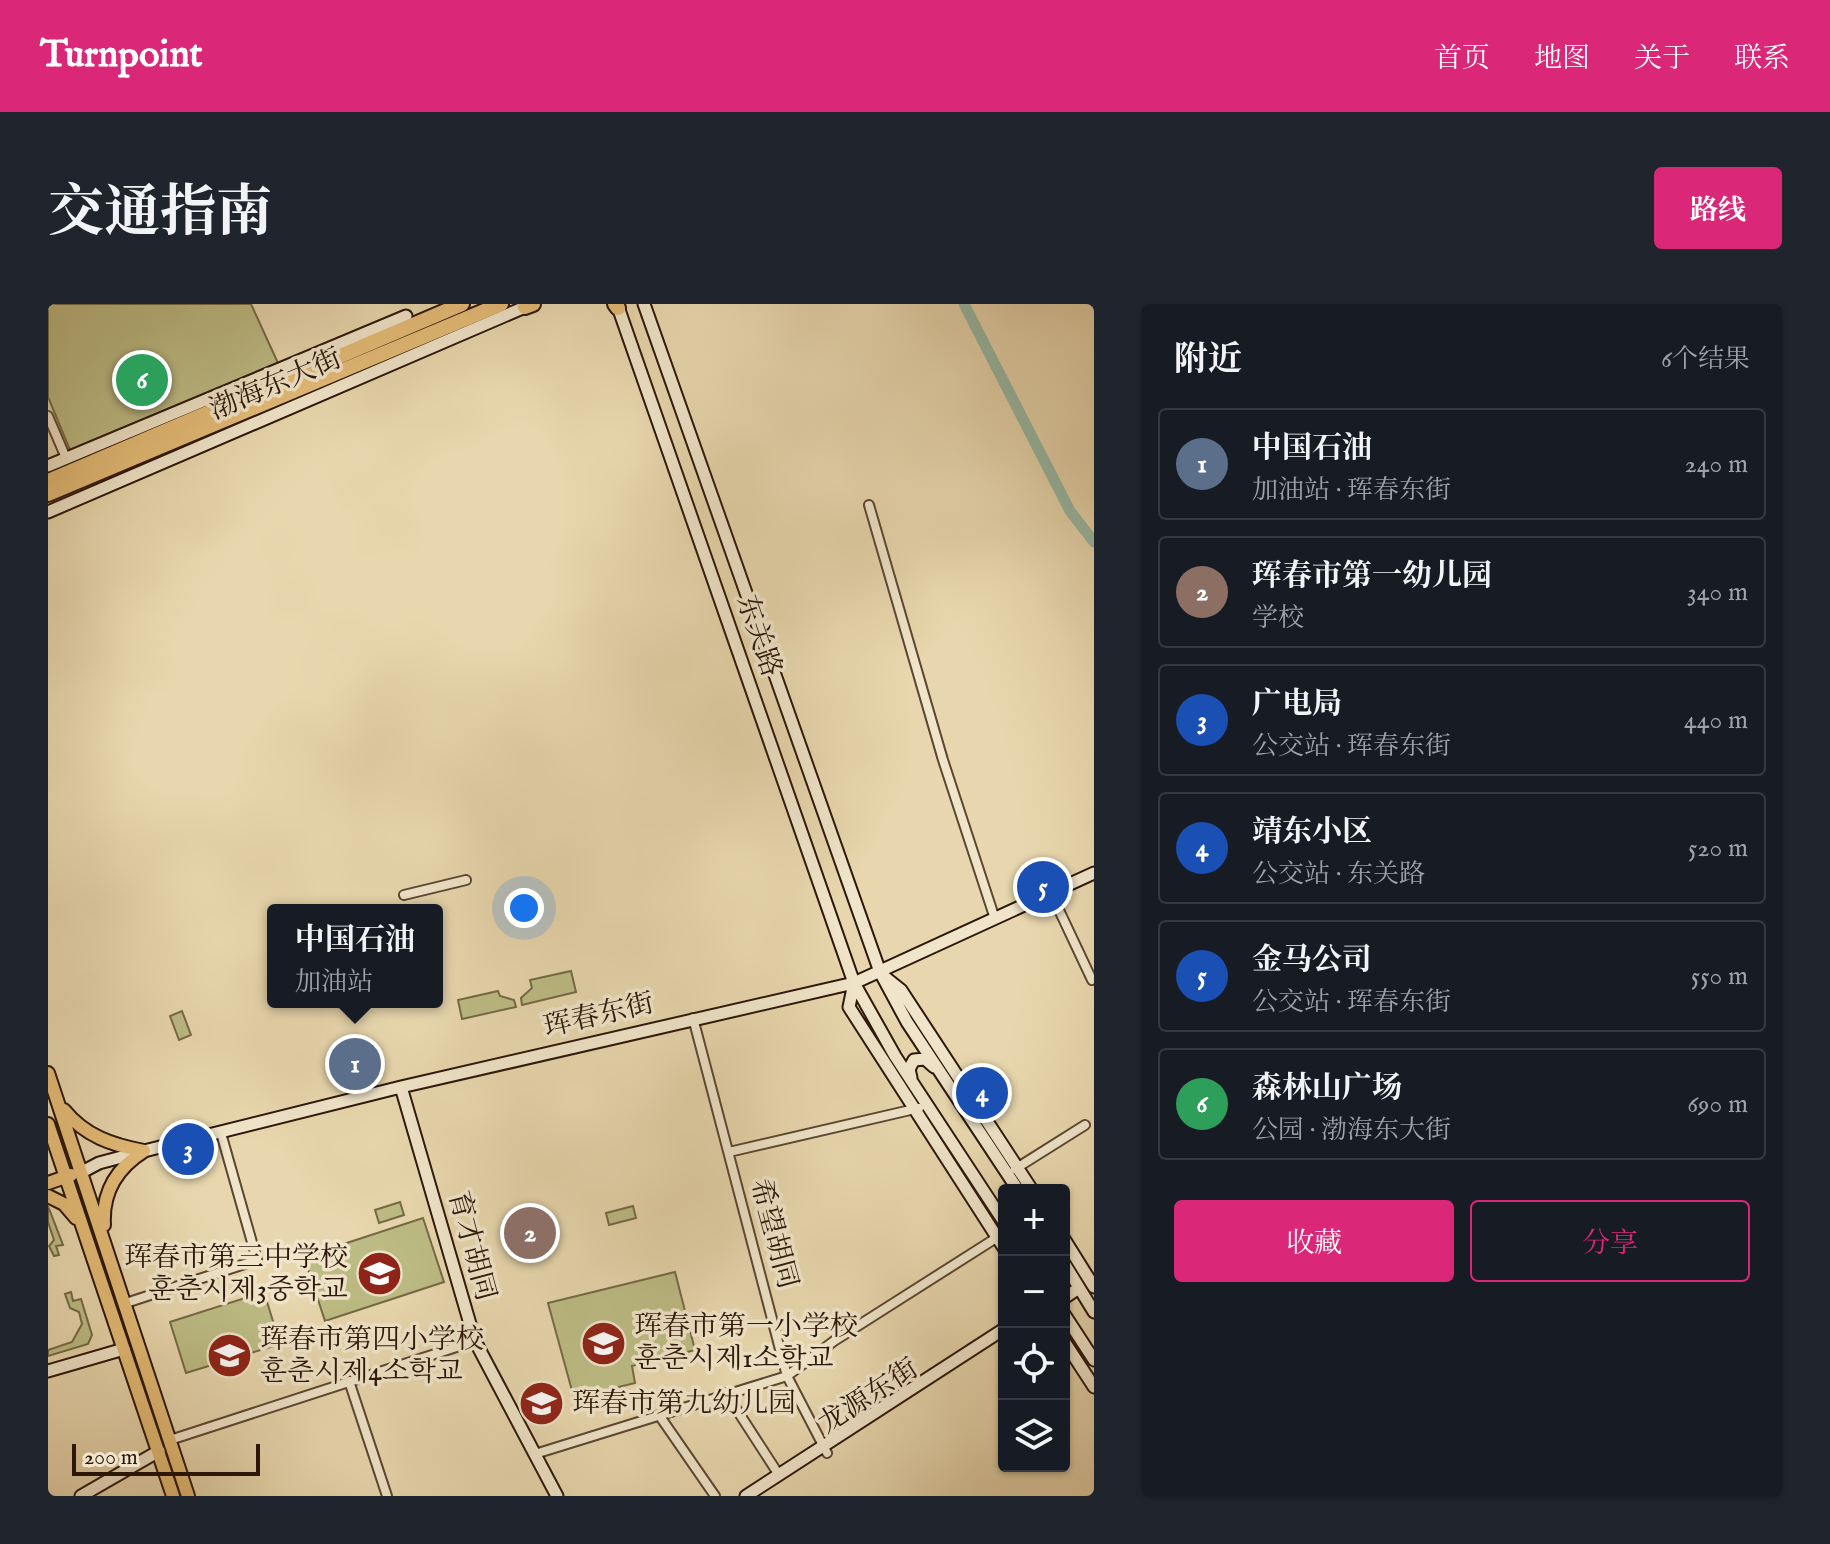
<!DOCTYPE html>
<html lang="zh">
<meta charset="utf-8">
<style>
body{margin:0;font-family:"IM FELL English","Noto Serif SC","Noto Serif KR",serif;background:#20242c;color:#f1f3f6}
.controls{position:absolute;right:24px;bottom:24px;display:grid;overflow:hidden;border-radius:8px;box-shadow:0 2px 6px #0004}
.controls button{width:72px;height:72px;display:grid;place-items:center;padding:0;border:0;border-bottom:2px solid #363941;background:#171b24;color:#f1f3f6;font:40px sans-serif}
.scale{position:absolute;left:24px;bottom:20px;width:188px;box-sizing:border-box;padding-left:8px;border:4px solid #2c1708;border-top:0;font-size:22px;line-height:28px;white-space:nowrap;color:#2c1708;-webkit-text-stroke:6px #f0e5ca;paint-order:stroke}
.you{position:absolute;left:476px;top:604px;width:28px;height:28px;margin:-20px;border:6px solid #fff;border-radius:50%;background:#1a73e8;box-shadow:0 0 0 12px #1a73e833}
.badge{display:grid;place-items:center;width:52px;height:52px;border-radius:50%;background:#db2777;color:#fff;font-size:26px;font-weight:700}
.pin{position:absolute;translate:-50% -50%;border:4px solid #fff;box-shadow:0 2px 8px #0006}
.popup{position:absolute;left:219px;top:600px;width:176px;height:104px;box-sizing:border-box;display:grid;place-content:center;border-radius:8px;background:#171b24;filter:drop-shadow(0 2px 6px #0005);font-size:26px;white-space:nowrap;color:#9ea1a6}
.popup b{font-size:30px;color:#f1f3f6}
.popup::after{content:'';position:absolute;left:50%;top:100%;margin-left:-16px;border:16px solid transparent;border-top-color:#171b24}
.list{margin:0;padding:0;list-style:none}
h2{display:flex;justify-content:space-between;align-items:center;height:104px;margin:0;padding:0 32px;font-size:34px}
h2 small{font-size:26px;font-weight:400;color:#9ea1a6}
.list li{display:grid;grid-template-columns:52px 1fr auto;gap:24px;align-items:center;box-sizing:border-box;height:112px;margin:0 16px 16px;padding:0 16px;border:2px solid #363941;border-radius:8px}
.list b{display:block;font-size:30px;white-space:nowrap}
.list p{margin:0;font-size:26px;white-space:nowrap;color:#9ea1a6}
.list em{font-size:26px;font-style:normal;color:#9ea1a6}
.actions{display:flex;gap:16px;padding:24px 32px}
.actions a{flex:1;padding:18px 0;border:2px solid #db2777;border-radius:8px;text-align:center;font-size:28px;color:#db2777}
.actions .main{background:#db2777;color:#fff}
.icon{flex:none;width:44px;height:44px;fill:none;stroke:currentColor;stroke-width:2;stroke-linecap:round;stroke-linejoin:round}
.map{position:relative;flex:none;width:1046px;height:1192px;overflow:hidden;border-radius:8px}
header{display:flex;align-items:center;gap:48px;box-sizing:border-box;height:112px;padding:0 40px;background:#db2777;color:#fff}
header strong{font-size:38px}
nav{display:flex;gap:44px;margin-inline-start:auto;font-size:28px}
.intro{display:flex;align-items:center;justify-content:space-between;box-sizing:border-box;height:192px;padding:0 48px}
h1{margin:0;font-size:56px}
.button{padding:20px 36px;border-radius:8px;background:#db2777;color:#fff;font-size:28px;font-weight:700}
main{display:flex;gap:48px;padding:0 48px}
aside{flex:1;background:#171b24;border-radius:8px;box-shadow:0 2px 6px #0004}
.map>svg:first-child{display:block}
.green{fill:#bdbc85;stroke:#746a46;stroke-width:2}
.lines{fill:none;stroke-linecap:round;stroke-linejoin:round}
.river{stroke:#98baa6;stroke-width:11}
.street-casing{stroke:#5b4732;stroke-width:12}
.secondary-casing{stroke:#2c1708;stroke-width:15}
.primary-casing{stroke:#2c1708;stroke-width:16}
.highway-casing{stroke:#2c1708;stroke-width:18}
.street{stroke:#f0e5ca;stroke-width:8}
.secondary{stroke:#f0e5ca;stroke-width:11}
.primary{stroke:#e4bc77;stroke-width:12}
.highway{stroke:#e4bc77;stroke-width:14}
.labels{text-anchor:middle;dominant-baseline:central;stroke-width:7;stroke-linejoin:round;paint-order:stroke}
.street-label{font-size:28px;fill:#2c1708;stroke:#f0e5ca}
.poi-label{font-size:28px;fill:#2c1708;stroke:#f0e5ca;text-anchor:start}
</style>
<header>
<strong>Turnpoint</strong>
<nav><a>首页</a><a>地图</a><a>关于</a><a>联系</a></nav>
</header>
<div class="intro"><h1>交通指南</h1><a class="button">路线</a></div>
<main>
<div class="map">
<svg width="1046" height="1192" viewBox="0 0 1046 1192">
<rect width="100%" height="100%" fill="#e8d7ae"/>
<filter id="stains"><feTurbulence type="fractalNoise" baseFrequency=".0025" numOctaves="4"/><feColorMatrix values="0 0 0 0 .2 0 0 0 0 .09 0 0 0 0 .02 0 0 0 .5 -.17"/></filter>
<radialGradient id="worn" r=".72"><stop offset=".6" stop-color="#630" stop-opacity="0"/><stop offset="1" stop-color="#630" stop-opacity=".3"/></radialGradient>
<path class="green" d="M 0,0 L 203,0 L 230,59 L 22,146 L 0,93 Z
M 523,667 L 528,688 L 474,701 L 473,694 L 484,684 L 482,676 Z
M 450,687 L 452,692 L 466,696 L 468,703 L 414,715 L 410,696 Z
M 134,707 L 143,731 L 131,736 L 122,712 Z
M 352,898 L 356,911 L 331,919 L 327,906 Z
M 0,902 L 15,941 L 8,942 L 11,951 L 6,952 L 1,942 L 6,936 L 0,918 Z
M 585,902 L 588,914 L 561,921 L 558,909 Z
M 375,914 L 396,978 L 277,1017 L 256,953 Z
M 627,968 L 647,1046 L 584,1062 L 587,1079 L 526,1094 L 500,999 Z
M 23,988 L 25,997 L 33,995 L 44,1031 L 40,1040 L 0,1052 L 0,1046 L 24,1038 L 34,1020 L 31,1008 L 22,1004 L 17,990 Z
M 216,988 L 232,1040 L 138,1069 L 122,1018 Z"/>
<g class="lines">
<path class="river" d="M 916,0 L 1022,207 L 1046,238"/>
<defs>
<path id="street" d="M 0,112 L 18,154
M 821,201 L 895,456 L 947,615
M 1003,589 L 1044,676
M 356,591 L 418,576
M 645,714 L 739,1072 L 779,1149
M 681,848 L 871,804
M 967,865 L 1037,821
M 78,999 L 209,956 L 173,829
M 301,1077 L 339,1192
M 678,1089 L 731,1171
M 611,1111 L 667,1192
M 122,1136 L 427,1037
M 487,1150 L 739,1072 L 786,1037 L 956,929"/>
<path id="secondary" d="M 569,0 L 806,679 L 847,752 L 956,918
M 596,0 L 832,668 L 859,718 L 970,886
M 0,162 L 358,12
M 0,208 L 477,3
M 838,674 L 853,686 L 984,886
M 806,679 L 801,703 L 956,944
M 863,774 L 861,765 L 866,756 L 877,755 L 886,763
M 353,783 L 427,1037 L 509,1192
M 34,868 L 51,859 L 96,847 L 353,783 L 806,679 L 1046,569
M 1016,935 L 1046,983
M 1016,959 L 1046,1008
M 1016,994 L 1031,984
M 1016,1010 L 1046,1056
M 1016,1037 L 1046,1083
M 0,1067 L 76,1045
M 33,1192 L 111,1147
M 698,1192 L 956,1025"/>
<path id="primary" d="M 0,769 L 140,1192
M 16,806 C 37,832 64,841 96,847
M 0,820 L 125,1192
M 0,879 L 23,871
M 0,892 L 16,900 L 28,914
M 56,921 C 54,888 69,864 96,847"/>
<path id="highway" d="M 567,0 L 570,4
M 477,3 L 485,0
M 0,177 L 414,0
M 0,190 L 453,0"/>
</defs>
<use href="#street" class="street-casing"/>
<use href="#secondary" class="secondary-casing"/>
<use href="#primary" class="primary-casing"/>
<use href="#highway" class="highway-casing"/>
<use href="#street" class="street"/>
<use href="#secondary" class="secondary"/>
<use href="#primary" class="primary"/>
<use href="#highway" class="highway"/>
</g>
<defs>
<symbol id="school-disc" viewBox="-11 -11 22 22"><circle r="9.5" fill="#8f2418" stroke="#f0e5ca"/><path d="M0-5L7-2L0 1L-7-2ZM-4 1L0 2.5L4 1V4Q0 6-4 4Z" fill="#fff"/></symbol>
</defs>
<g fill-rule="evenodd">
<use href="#school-disc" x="306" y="944" width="51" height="51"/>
<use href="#school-disc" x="530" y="1014" width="51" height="51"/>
<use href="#school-disc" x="156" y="1026" width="51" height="51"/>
<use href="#school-disc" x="468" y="1074" width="51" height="51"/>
</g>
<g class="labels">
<g class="street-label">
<text transform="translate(228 81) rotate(-23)">渤海东大街</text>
<text transform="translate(710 332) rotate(71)">东关路</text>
<text transform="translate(551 712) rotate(-13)">珲春东街</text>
<text transform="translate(725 930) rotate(75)">希望胡同</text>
<text transform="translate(423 942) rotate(75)">育才胡同</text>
<text transform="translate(821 1093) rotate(-33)">龙源东街</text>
</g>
<g class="poi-label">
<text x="300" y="954" text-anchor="end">珲春市第三中学校<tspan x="300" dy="32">훈춘시제3중학교</tspan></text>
<text x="586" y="1023">珲春市第一小学校<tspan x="586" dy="32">훈춘시제1소학교</tspan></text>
<text x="212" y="1036">珲春市第四小学校<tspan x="212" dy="32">훈춘시제4소학교</tspan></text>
<text x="524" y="1100">珲春市第九幼儿园</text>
</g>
</g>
<rect width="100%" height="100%" filter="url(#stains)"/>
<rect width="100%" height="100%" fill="url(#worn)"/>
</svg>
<div class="controls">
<button>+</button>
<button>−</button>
<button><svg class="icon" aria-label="locate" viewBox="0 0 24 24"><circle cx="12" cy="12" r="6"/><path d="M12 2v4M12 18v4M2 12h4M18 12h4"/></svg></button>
<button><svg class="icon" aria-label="layers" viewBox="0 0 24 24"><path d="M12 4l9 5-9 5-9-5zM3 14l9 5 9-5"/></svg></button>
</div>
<div class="scale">200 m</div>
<div class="you"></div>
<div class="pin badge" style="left:307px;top:760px;background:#5c6f8a">1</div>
<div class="popup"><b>中国石油</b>加油站</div>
<div class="pin badge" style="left:482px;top:929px;background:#8d6e63">2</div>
<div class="pin badge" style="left:140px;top:845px;background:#1a4fb4">3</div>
<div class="pin badge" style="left:934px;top:789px;background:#1a4fb4">4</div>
<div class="pin badge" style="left:995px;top:583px;background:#1a4fb4">5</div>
<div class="pin badge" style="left:94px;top:76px;background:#2e9e5b">6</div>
</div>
<aside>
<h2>附近<small>6个结果</small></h2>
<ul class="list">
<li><span class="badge" style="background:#5c6f8a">1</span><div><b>中国石油</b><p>加油站 · 珲春东街</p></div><em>240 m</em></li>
<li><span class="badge" style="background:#8d6e63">2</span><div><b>珲春市第一幼儿园</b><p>学校</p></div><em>340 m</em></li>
<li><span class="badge" style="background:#1a4fb4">3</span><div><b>广电局</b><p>公交站 · 珲春东街</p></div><em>440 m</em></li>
<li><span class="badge" style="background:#1a4fb4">4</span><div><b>靖东小区</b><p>公交站 · 东关路</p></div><em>520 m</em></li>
<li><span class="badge" style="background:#1a4fb4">5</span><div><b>金马公司</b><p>公交站 · 珲春东街</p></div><em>550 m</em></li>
<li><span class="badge" style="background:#2e9e5b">6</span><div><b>森林山广场</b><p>公园 · 渤海东大街</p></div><em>690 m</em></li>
</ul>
<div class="actions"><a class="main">收藏</a><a>分享</a></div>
</aside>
</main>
